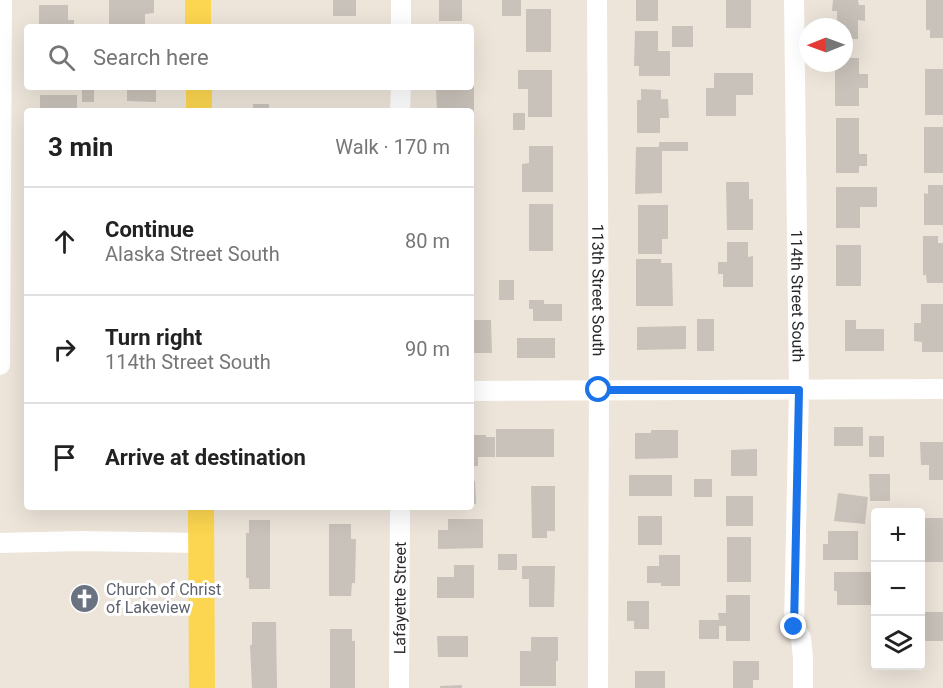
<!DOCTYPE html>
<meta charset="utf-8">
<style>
body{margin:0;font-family:Roboto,sans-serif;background:#f6f6f6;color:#222}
.controls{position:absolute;right:18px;bottom:18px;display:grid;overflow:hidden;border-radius:6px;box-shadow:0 6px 24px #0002}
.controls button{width:54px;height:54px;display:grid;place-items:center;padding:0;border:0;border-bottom:2px solid #e0e0e0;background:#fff;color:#222;font:30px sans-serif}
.compass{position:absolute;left:799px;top:18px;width:54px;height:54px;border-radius:50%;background:#fff;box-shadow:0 6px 24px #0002;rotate:269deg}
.stop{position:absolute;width:18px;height:18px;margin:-14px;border:4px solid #1a73e8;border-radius:50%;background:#fff}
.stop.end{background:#1a73e8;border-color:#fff;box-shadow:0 2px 6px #0008}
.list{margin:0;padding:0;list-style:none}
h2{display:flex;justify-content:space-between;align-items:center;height:78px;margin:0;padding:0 24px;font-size:26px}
h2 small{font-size:20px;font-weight:400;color:#767676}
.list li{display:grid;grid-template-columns:39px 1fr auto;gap:18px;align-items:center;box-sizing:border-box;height:108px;padding:0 24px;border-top:2px solid #e0e0e0}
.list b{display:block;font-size:22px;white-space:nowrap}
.list p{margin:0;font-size:20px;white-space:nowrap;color:#767676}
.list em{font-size:20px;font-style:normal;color:#767676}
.icon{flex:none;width:33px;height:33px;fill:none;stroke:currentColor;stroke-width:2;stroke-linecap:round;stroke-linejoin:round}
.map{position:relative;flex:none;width:943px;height:688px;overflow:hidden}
.search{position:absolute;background:#fff;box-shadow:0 6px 24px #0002;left:24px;top:24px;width:450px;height:66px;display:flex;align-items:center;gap:15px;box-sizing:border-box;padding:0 21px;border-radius:6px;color:#767676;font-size:22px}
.panel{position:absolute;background:#fff;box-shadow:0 6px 24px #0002;left:24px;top:108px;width:450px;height:402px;border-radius:6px}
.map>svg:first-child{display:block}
.building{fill:#c8c2ba}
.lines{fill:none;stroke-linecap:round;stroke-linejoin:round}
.minor{stroke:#fff;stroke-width:20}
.major{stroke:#fcd650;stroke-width:26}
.route{stroke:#1a73e8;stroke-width:8}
.labels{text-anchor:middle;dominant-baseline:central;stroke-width:6;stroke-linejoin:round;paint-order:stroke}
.street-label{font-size:16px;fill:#292929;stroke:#fff}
.worship-label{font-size:16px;fill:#5b616d;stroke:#fff;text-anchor:start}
</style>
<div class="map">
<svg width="943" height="688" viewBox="0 0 943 688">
<rect width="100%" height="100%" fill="#ede5da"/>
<path class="building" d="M 109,0 L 154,0 L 154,13 L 145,14 L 145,25 L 109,25 Z
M 333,0 L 356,0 L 356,16 L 333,16 Z
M 439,0 L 462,0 L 462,21 L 439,21 Z
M 502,0 L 521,0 L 521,16 L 502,16 Z
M 636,0 L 658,0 L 658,21 L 636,21 Z
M 726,0 L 751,0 L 751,28 L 726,28 Z
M 833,0 L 858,0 L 859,5 L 865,5 L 865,21 L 858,20 L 858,39 L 844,39 L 844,27 L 837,27 L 837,11 L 832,11 Z
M 926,0 L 943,0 L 943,38 L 930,38 L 930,30 L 926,30 Z
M 39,5 L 68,5 L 68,20 L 74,20 L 74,27 L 39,27 Z
M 526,9 L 551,9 L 551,52 L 526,52 Z
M 672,26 L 693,26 L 693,47 L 672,47 Z
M 635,31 L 658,31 L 658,51 L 670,51 L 670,76 L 639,76 L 639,66 L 634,66 Z
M 844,58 L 859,58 L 859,74 L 868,74 L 868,88 L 859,88 L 859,106 L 835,106 L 835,63 L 844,63 Z
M 925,69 L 943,69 L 943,115 L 925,115 Z
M 518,70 L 552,70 L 552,117 L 528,117 L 528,89 L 518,89 Z
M 714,73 L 753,73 L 753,95 L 736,95 L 736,116 L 706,116 L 706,88 L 714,88 Z
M 471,75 L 474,75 L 474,118 L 471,118 L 471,111 L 437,111 L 436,87 L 471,87 Z
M 127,87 L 156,87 L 156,102 L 127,101 Z
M 82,88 L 94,88 L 94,102 L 82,102 Z
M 641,89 L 661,90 L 661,99 L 668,99 L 669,118 L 660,118 L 660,133 L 637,133 L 637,100 L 641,100 Z
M 40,95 L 77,95 L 77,111 L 40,111 Z
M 253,104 L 269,104 L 269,111 L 253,111 Z
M 127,109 L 155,109 L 155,111 L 127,111 Z
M 513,113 L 525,113 L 525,130 L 513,130 Z
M 836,118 L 859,118 L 859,154 L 867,154 L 867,166 L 859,166 L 859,173 L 836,173 Z
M 924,127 L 943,127 L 943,173 L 924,173 Z
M 659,142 L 688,142 L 688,151 L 662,151 L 662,193 L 635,194 L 636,147 L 659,147 Z
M 529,146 L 553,146 L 553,192 L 522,192 L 522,164 L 529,163 Z
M 726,182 L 749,182 L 749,199 L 753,199 L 753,230 L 727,230 Z
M 928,185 L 943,185 L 943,225 L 924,225 L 924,193 L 928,194 Z
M 836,187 L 877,187 L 877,207 L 860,207 L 860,228 L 836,228 Z
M 529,204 L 553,204 L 553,251 L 529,251 Z
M 638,205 L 668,205 L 668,239 L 662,239 L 662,254 L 638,254 Z
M 923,236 L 938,236 L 938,243 L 943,243 L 943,283 L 927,283 L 926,275 L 923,275 Z
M 727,242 L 748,242 L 748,257 L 753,256 L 753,287 L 723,287 L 723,274 L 718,274 L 718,262 L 727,262 Z
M 836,245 L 861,245 L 861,286 L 836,286 Z
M 636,259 L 661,259 L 661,263 L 672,263 L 673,306 L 636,306 Z
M 499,280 L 514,280 L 514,300 L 499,300 Z
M 529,300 L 544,300 L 544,304 L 562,304 L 562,321 L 533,321 L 533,309 L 529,309 Z
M 921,304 L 943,304 L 943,352 L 922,352 L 922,342 L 914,341 L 914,323 L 921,323 Z
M 697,319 L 714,319 L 714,351 L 697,351 Z
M 471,320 L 491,320 L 492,353 L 471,353 Z
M 845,320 L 856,320 L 856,329 L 884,329 L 884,351 L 845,351 Z
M 686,326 L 686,349 L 637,350 L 637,327 Z
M 517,338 L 555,338 L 555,358 L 517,358 Z
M 834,427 L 863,427 L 863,446 L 834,446 Z
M 496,429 L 554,429 L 554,457 L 496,457 Z
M 651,430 L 678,430 L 678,458 L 635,459 L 635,433 L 651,433 Z
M 471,435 L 486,435 L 486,437 L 495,437 L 495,457 L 478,457 L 478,466 L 471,466 Z
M 869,436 L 884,436 L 884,457 L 869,457 Z
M 920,442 L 943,442 L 943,480 L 929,480 L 929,465 L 921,465 Z
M 757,449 L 757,476 L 731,476 L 731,450 Z
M 869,474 L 890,474 L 890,501 L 870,501 Z
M 629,475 L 672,475 L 672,496 L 629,496 Z
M 694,479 L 712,479 L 712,497 L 694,497 Z
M 471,481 L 475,481 L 476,504 L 471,504 Z
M 531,486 L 555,486 L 555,531 L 547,531 L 547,538 L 532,538 Z
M 838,493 L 868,497 L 865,524 L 834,521 Z
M 726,496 L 753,496 L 753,526 L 726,526 Z
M 638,516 L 662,516 L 662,545 L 638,545 Z
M 925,518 L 943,518 L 943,562 L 925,562 Z
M 448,519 L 483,519 L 483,548 L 438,549 L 438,530 L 448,530 Z
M 249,520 L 270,520 L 270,589 L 249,589 L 249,578 L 246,578 L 246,533 L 249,533 Z
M 329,524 L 351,524 L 351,539 L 356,539 L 355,583 L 352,583 L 351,596 L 329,596 Z
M 828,531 L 858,531 L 858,560 L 823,560 L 823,544 L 828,544 Z
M 727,537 L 751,537 L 751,582 L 727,582 Z
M 498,554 L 517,554 L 517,570 L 498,570 Z
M 659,555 L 680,555 L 680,586 L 661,586 L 661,583 L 647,583 L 647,566 L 659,566 Z
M 454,565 L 474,565 L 474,598 L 437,598 L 437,577 L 454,577 Z
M 522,566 L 555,566 L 554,607 L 529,607 L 529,579 L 522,579 Z
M 834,572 L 871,572 L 871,605 L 837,605 L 837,591 L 834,591 Z
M 726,595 L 750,595 L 750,641 L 726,641 L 726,626 L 719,626 L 719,639 L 699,639 L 699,620 L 719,620 L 718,613 L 726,613 Z
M 627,601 L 649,601 L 649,629 L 634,629 L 634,621 L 627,621 Z
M 923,612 L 943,612 L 943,641 L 923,641 Z
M 252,622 L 276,622 L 277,688 L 252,688 L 250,645 L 252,645 Z
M 330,629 L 352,629 L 352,641 L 355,641 L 355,688 L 330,688 Z
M 437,636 L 468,636 L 468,657 L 438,657 Z
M 531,637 L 558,637 L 558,661 L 556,661 L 556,686 L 520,686 L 520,651 L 531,651 Z
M 733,661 L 759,661 L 759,680 L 753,680 L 753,688 L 733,688 Z
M 635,671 L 665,671 L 665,688 L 635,688 Z
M 462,685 L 462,688 L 440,688 L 440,686 Z"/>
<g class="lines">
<g class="minor">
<path id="s1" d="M 597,0 L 599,390 L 598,688"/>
<path id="s2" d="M 794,0 L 799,390 L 794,627 L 801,638 L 803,658 L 803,688"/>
<path d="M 401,27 L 401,0"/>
<path d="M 400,111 L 401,87"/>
<path d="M 0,365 L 2,0"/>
<path d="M 471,391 L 943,389"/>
<path d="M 0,543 L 80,541 L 202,543"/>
<path id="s3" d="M 399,688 L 400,507"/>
</g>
<path class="major" d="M 198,0 L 198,27
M 199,87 L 199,111
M 201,507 L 202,688"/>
</g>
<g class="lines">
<path class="route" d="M 599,390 L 799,390 L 794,627"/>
</g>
<defs>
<symbol id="church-disc" viewBox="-11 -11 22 22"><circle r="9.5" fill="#6b7280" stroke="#fff"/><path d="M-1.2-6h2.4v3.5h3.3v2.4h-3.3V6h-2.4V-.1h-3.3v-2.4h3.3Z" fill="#fff"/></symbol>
</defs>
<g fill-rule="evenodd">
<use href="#church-disc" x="68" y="582" width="33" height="33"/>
</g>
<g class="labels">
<g class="street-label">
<text stroke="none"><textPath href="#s1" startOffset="290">113th Street South</textPath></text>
<text stroke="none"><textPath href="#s2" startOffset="296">114th Street South</textPath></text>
<text stroke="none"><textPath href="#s3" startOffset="90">Lafayette Street</textPath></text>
</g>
<g class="worship-label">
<text x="106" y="589">Church of Christ<tspan x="106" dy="18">of Lakeview</tspan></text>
</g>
</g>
</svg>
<div class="controls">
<button>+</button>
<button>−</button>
<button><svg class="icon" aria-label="layers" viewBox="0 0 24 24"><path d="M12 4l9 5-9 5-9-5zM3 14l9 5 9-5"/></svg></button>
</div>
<svg class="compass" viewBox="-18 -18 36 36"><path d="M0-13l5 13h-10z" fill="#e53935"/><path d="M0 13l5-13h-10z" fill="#767676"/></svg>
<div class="stop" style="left:599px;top:390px"></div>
<div class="stop end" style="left:794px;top:627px"></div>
<div class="search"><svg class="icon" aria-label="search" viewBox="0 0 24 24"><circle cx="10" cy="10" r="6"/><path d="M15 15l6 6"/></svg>Search here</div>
<section class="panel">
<h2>3 min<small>Walk · 170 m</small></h2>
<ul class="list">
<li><svg class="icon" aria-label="ahead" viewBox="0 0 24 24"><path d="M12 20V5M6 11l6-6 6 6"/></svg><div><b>Continue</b><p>Alaska Street South</p></div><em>80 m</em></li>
<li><svg class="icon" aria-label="right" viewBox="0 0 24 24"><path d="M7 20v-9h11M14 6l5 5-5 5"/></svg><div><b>Turn right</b><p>114th Street South</p></div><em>90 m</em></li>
<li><svg class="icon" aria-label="arrive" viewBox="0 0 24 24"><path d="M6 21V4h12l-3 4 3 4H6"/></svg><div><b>Arrive at destination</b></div></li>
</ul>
</section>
</div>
